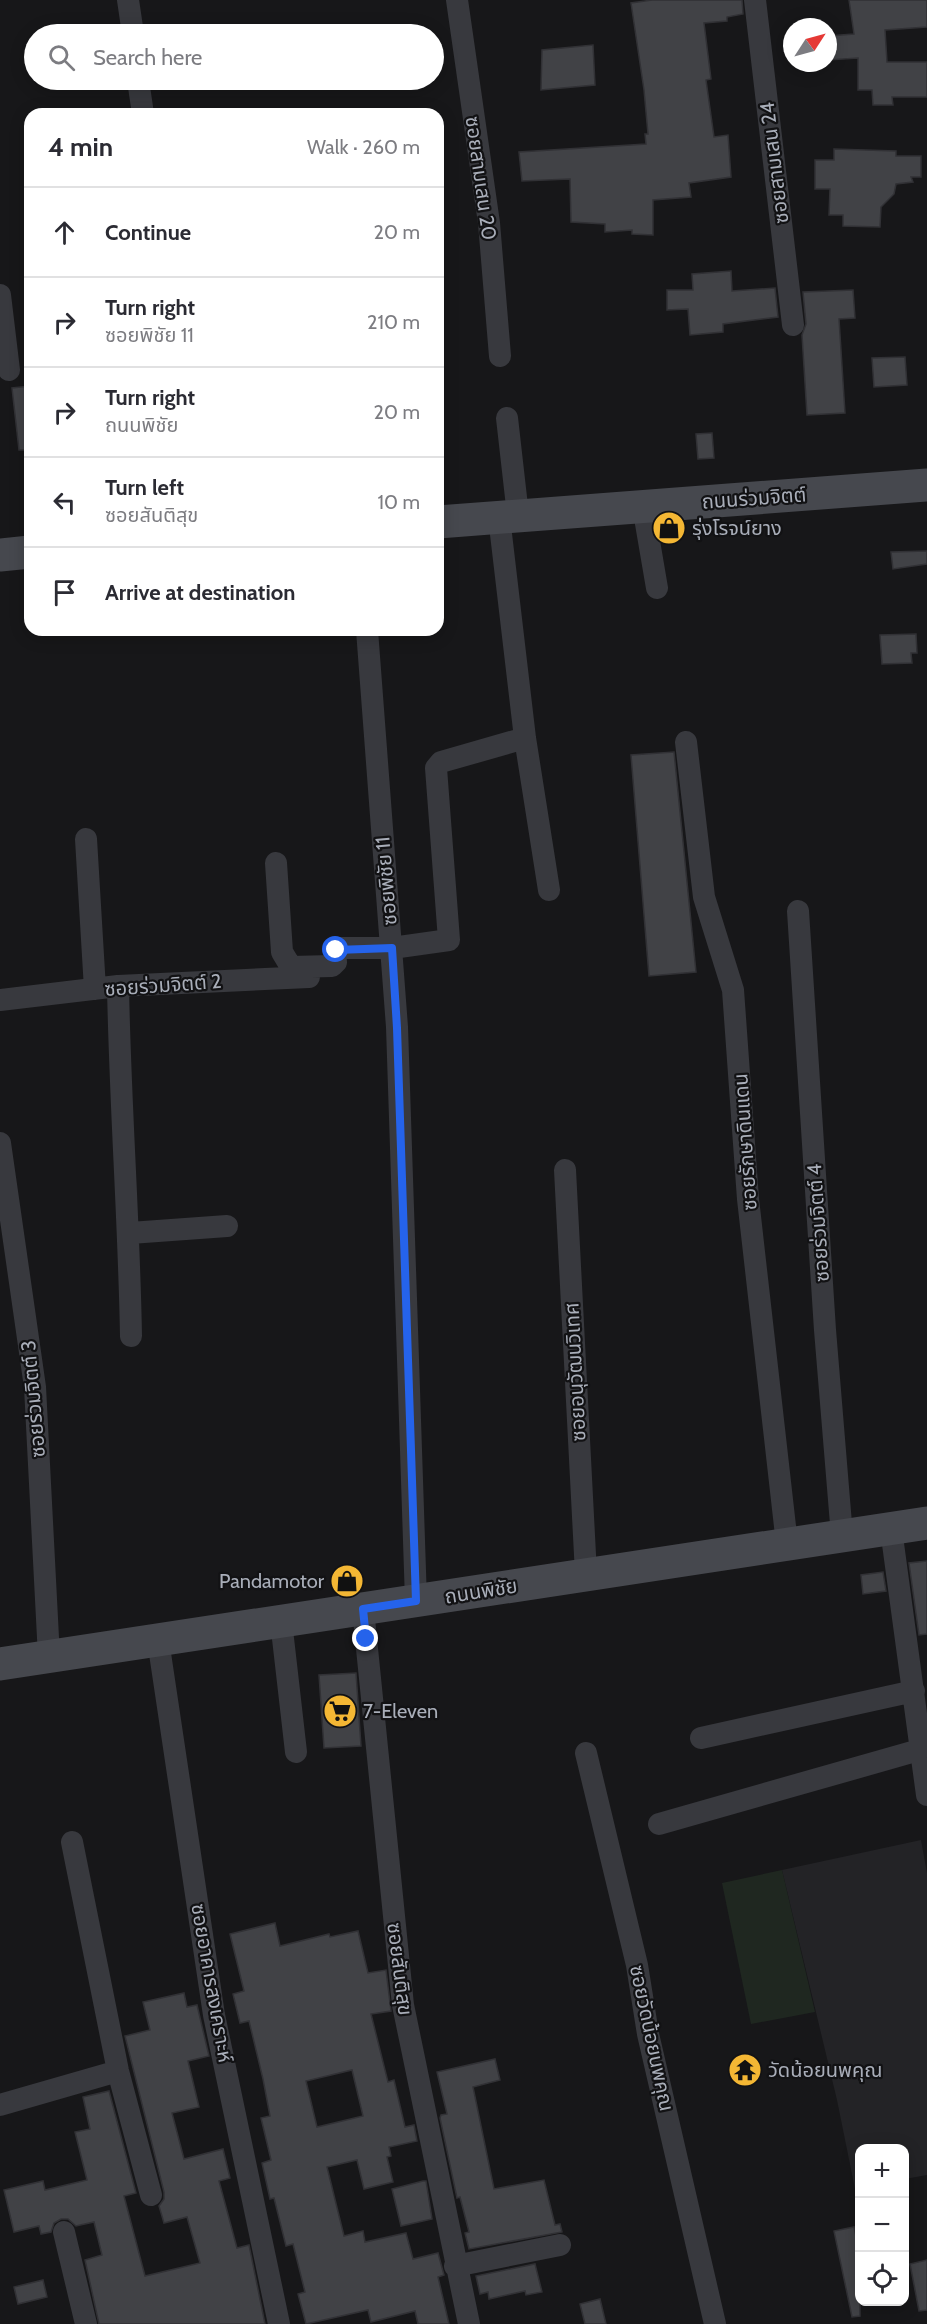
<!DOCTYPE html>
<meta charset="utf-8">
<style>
body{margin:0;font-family:Cabin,"Noto Sans Thai",sans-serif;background:#f2f2f3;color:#2b2b33}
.controls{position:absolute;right:18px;bottom:18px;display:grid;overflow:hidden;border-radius:12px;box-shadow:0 3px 15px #0003}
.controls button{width:54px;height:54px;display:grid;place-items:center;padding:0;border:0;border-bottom:2px solid #e1e1e2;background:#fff;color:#2b2b33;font:30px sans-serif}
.compass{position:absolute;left:783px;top:18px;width:54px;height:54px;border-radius:50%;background:#fff;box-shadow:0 3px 15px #0003;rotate:54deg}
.stop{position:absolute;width:18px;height:18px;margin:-14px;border:4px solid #2563eb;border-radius:50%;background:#fff}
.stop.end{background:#2563eb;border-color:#fff;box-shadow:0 2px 6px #0008}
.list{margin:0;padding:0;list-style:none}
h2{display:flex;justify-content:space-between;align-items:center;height:78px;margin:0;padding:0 24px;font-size:26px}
h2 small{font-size:20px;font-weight:400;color:#7c7c81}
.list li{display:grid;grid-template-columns:39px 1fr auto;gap:18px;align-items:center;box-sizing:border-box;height:90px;padding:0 24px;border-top:2px solid #e1e1e2}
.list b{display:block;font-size:22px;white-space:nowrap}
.list p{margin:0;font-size:20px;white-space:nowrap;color:#7c7c81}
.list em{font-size:20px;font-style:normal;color:#7c7c81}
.icon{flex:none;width:33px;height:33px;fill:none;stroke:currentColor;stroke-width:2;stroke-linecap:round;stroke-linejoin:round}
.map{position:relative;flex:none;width:927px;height:2324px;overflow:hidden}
.search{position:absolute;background:#fff;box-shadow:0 3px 15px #0003;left:24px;top:24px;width:420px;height:66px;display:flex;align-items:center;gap:15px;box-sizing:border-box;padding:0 21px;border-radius:33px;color:#7c7c81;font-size:22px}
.panel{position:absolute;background:#fff;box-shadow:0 3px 15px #0003;left:24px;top:108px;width:420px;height:528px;border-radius:18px}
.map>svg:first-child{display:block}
.built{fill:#232326}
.green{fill:#1f2720}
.building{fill:#414246;stroke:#313135;stroke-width:1.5;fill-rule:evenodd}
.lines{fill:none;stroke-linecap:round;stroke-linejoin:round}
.street{stroke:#38393e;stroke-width:22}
.secondary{stroke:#46484e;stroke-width:33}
.route{stroke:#2563eb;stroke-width:8}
.labels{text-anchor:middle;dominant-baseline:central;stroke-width:4.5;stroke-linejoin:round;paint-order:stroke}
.street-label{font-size:20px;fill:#a9aeb9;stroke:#121214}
.poi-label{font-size:20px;fill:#a9aeb9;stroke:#121214;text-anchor:start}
</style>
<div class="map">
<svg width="927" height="2324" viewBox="0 0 927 2324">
<rect width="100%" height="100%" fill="#171719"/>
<path class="built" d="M 921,1840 L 927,1873 L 927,2175 L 905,2179 L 904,2148 L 860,2148 L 859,2188 L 855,2189 L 837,2100 L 782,1870 Z"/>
<path class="green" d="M 782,1870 L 815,2012 L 751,2024 L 722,1883 Z"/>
<path class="building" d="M 652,0 L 742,0 L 743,14 L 727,17 L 727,21 L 704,23 L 711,79 L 706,80 L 714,137 L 728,135 L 731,177 L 689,183 L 691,197 L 653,200 L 653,235 L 632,234 L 632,230 L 605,232 L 605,224 L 571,222 L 570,179 L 522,181 L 519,152 L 646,144 L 645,134 L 648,134 L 644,90 L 631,3 Z
M 849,0 L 927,0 L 927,27 L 885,30 L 887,62 L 927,62 L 927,97 L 892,97 L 893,105 L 873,105 L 872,90 L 858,90 L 858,58 L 828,60 L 828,36 L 854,34 Z
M 593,45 L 595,85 L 541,90 L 542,50 Z
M 834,149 L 896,151 L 896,156 L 921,156 L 921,177 L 911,177 L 913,182 L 896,184 L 894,194 L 881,207 L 880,227 L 843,226 L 843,215 L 829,215 L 830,189 L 815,189 L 815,160 L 834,160 Z
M 731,271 L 732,291 L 775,288 L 778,317 L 723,324 L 723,332 L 690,335 L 688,309 L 667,310 L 667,290 L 693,290 L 692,274 Z
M 853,290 L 855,318 L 839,319 L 845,413 L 807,415 L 802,335 L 806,324 L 803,292 Z
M 905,357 L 907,385 L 874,387 L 872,358 Z
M 30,386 L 30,450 L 19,450 L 12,388 Z
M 712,433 L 714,458 L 698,459 L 696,434 Z
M 927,551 L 927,564 L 893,569 L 891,552 Z
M 916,634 L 917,653 L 911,653 L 912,663 L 882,664 L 880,635 Z
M 674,752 L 696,972 L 649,976 L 631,755 Z
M 927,1561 L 927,1634 L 919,1635 L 909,1563 Z
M 883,1572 L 886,1591 L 863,1594 L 861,1575 Z
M 356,1673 L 361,1746 L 324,1748 L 319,1675 Z
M 275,1923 L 280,1946 L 329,1934 L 330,1937 L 358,1931 L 368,1973 L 386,1970 L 391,2011 L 371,2014 L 388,2082 L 394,2080 L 405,2127 L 414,2125 L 417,2141 L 389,2147 L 391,2156 L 387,2157 L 393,2182 L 364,2189 L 357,2160 L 327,2167 L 344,2236 L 363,2231 L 365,2242 L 406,2233 L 413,2259 L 438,2253 L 444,2275 L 438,2277 L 449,2324 L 418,2324 L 415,2311 L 371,2322 L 368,2310 L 306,2324 L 298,2294 L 305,2292 L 293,2244 L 286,2246 L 274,2198 L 270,2199 L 262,2163 L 271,2160 L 261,2118 L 270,2116 L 263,2079 L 249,2021 L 240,2023 L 233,1994 L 244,1991 L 230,1934 ZM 352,2070 L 363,2116 L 317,2127 L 306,2081 Z
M 184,1993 L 187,2007 L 197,2005 L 209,2056 L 188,2061 L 199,2107 L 172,2113 L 184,2159 L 223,2149 L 230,2178 L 219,2181 L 237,2248 L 249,2245 L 265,2324 L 99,2324 L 85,2260 L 102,2255 L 94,2222 L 76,2226 L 68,2219 L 61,2219 L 54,2223 L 51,2232 L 41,2234 L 39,2226 L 14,2232 L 4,2190 L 43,2181 L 45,2190 L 87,2180 L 75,2132 L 90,2129 L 83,2097 L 109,2091 L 136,2193 L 124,2196 L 145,2276 L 200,2263 L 187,2217 L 164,2223 L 159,2206 L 164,2199 L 164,2192 L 125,2036 L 150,2030 L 143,2002 Z
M 495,2059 L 500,2080 L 473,2087 L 494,2189 L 544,2180 L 555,2225 L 560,2224 L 562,2232 L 469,2249 L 465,2233 L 469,2232 L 460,2197 L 457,2198 L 440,2118 L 441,2115 L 447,2114 L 437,2072 Z
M 423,2181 L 426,2181 L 432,2219 L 401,2226 L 392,2189 Z
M 854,2227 L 860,2255 L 860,2316 L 852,2317 L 834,2231 Z
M 927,2260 L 927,2310 L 919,2311 L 910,2264 Z
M 535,2264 L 542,2292 L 526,2295 L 525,2291 L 489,2299 L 488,2292 L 480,2294 L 476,2276 Z
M 43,2280 L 47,2297 L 18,2304 L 14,2287 Z
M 600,2299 L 606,2324 L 585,2324 L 580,2304 Z"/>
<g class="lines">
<path class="street" d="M 128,0 L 133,34
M 457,0 L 489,223 L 500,356
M 755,0 L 793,325
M 138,80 L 143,114
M 0,295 L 9,370
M 507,418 L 518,515
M 643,506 L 657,588
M 499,517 L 525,738 L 549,890
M 367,630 L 397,1027 L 416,1601
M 686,742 L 704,897 L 733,990 L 748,1199 L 787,1544
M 86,839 L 95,989
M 276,863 L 282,952 L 291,967 L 332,966 L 336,962 L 335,953 L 339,948 L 392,948 L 449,940 L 436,768 L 441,762 L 525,738
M 798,911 L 825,1330 L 842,1536
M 118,986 C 120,1103 129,1219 131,1336
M 0,1000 L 118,986 L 309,977
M 0,1143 L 35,1387 L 49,1657
M 565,1170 L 586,1574
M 130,1233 L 227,1226
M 891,1529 L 927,1795
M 363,1609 L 403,2005 L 469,2324
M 281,1621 L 296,1752
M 158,1640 L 214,2015 L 279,2324
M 701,1738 L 914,1691
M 586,1753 L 637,1965 L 648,2034 L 715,2324
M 659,1824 L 919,1750
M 72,1842 L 118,2071 L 151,2195
M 0,2105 L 118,2071
M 64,2232 L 86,2324
M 455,2266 L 560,2245"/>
<path class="secondary" d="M 438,522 L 927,485
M 0,555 L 30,552
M 0,1664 L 927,1523"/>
</g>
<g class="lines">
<path class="route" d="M 336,950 L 392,948 L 397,1028 L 416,1601 L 363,1609 L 366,1639"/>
</g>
<defs>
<symbol id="shop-disc" viewBox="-11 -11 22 22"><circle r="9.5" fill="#f4b734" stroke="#121214"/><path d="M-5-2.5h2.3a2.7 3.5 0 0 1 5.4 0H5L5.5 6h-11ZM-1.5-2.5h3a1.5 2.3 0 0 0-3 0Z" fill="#111"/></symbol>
<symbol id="supermarket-disc" viewBox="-11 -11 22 22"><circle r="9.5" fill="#f4b734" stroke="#121214"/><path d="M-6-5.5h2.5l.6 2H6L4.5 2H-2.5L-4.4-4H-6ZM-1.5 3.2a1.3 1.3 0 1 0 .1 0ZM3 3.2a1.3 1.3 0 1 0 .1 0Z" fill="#111"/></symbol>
<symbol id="temple-disc" viewBox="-11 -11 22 22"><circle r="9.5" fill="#f4b734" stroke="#121214"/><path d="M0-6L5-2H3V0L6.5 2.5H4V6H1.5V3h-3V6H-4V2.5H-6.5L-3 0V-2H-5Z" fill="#111"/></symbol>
</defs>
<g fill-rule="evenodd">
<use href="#shop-disc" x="650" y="509" width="38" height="38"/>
<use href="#shop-disc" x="328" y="1562" width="38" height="38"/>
<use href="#supermarket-disc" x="321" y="1692" width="38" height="38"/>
<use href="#temple-disc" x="726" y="2051" width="38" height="38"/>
</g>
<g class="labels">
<g class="street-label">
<text transform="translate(774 163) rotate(-97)">ซอยสามเสน 24</text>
<text transform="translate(481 178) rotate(82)">ซอยสามเสน 20</text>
<text transform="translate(754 498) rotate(-4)">ถนนร่วมจิตต์</text>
<text transform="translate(386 881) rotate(-95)">ซอยพิชัย 11</text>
<text transform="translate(163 985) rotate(-4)">ซอยร่วมจิตต์ 2</text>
<text transform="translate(745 1142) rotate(-94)">ซอยรักษาดินแดน</text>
<text transform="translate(818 1223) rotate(-94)">ซอยร่วมจิตต์ 4</text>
<text transform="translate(575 1372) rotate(-93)">ซอยอนุวัฒนวิเทศ</text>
<text transform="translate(33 1399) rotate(-95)">ซอยร่วมจิตต์ 3</text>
<text transform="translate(481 1591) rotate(-9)">ถนนพิชัย</text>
<text transform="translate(400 1969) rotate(83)">ซอยสันติสุข</text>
<text transform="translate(212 1983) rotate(80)">ซอยอาคารสงเคราะห์</text>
<text transform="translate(652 2038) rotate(78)">ซอยวัดน้อยนพคุณ</text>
</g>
<g class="poi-label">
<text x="692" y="528">รุ่งโรจน์ยาง</text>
<text x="324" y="1581" text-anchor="end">Pandamotor</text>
<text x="363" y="1711">7-Eleven</text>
<text x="768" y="2070">วัดน้อยนพคุณ</text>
</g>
</g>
</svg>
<div class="controls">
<button>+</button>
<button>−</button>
<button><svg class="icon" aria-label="locate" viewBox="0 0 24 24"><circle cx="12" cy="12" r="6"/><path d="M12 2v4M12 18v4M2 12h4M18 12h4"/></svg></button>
</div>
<svg class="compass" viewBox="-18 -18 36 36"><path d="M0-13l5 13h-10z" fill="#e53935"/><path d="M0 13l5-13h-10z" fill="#7c7c81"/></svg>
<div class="stop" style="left:336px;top:950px"></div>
<div class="stop end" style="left:366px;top:1639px"></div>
<div class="search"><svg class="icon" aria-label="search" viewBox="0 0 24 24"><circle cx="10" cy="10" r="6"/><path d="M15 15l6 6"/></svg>Search here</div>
<section class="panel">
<h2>4 min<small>Walk · 260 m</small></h2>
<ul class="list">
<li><svg class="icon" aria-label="ahead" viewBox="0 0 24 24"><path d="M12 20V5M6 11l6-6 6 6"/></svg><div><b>Continue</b></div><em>20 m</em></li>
<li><svg class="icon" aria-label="right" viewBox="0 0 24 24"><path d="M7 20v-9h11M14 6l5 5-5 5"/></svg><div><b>Turn right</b><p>ซอยพิชัย 11</p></div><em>210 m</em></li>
<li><svg class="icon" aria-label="right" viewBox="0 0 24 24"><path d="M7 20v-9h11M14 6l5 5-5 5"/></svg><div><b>Turn right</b><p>ถนนพิชัย</p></div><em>20 m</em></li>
<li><svg class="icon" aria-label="left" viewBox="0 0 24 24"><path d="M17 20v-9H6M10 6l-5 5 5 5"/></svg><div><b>Turn left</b><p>ซอยสันติสุข</p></div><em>10 m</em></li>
<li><svg class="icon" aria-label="arrive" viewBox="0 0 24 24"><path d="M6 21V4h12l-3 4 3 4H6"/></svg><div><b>Arrive at destination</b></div></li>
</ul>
</section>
</div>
